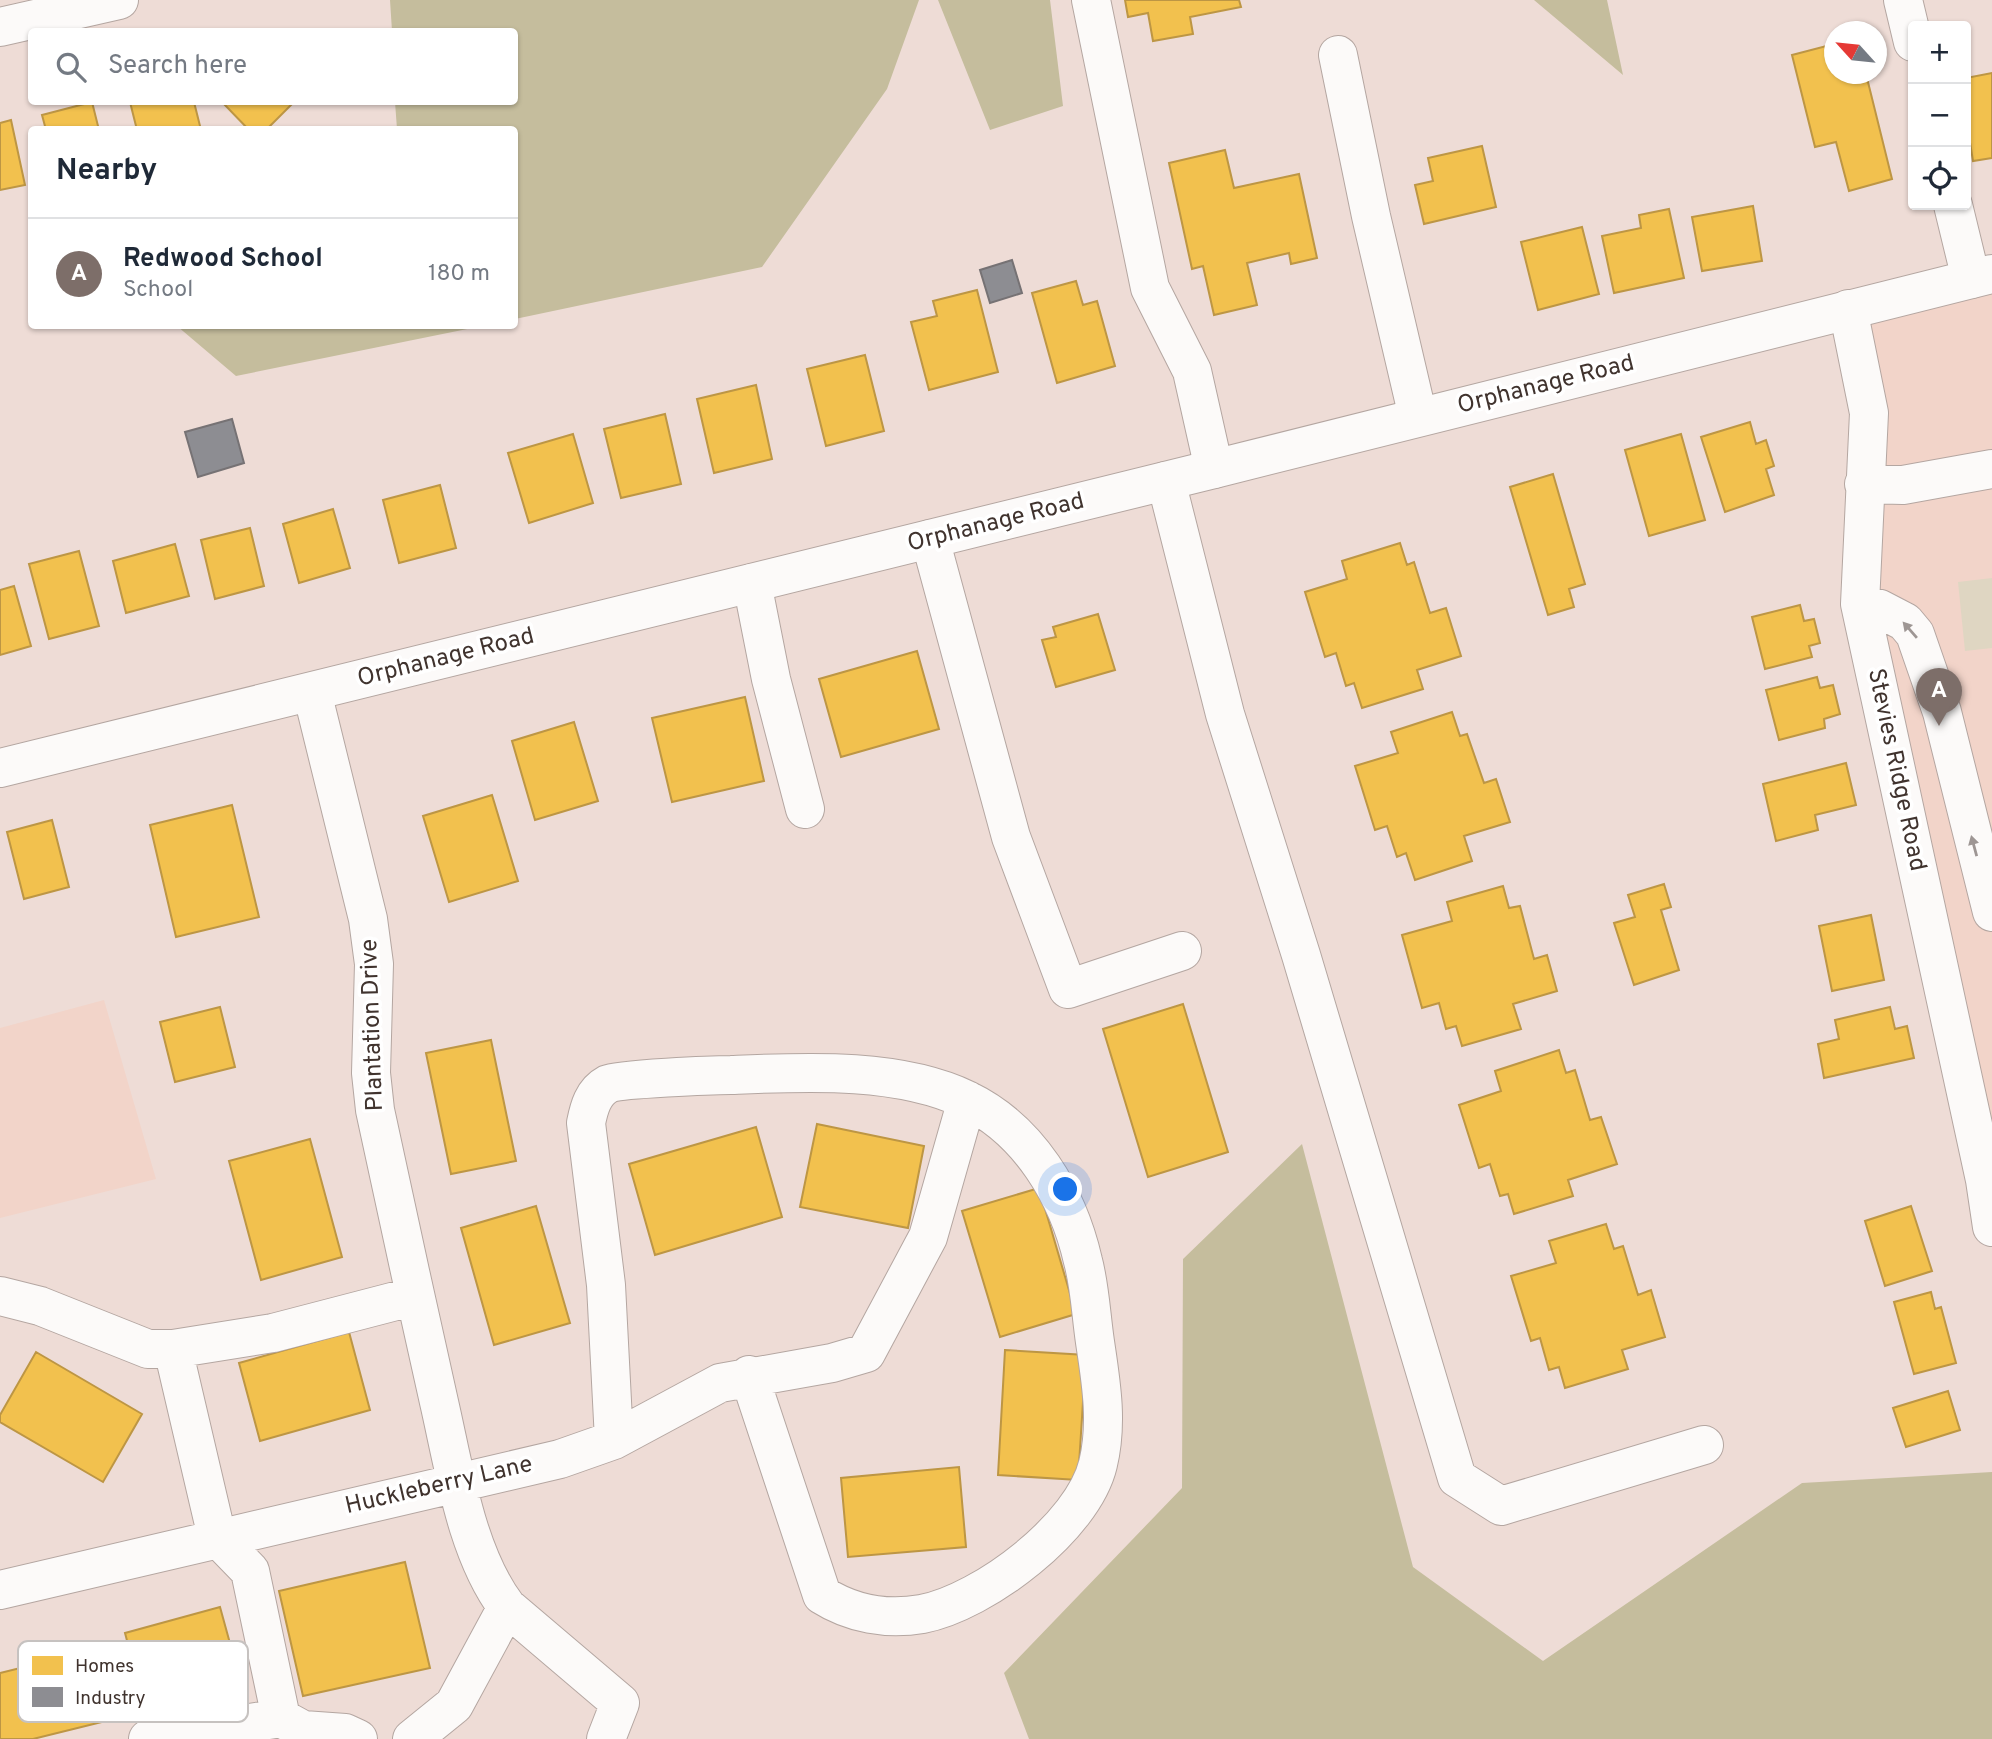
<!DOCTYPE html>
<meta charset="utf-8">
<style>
body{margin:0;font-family:Overpass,sans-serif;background:#f6f6f7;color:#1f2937}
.controls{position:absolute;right:21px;top:21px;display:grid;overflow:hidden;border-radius:7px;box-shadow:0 2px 5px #0004}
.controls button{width:63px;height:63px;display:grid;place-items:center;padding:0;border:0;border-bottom:2px solid #e0e1e3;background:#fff;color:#1f2937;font:35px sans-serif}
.compass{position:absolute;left:1824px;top:21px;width:63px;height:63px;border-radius:50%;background:#fff;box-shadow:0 2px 5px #0004;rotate:297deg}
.you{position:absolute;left:1066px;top:1190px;width:24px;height:24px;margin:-18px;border:5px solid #fff;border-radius:50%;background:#1a73e8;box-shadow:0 0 0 10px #1a73e833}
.badge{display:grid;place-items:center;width:46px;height:46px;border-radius:50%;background:#7d6e69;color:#fff;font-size:23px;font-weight:700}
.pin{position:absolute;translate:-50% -58px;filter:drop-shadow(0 2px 4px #0008)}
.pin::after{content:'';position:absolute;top:37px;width:24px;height:21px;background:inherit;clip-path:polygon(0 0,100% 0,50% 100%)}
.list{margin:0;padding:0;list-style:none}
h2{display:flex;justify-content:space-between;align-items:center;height:91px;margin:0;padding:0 28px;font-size:30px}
h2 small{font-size:23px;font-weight:400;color:#747a83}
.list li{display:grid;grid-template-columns:46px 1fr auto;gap:21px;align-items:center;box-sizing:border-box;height:112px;padding:0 28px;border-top:2px solid #e0e1e3}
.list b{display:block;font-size:26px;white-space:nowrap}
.list p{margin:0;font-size:23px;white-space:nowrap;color:#747a83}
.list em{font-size:23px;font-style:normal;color:#747a83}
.icon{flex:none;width:38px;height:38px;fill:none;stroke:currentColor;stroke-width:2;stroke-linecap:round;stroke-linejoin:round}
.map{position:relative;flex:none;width:1992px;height:1739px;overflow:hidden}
.search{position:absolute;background:#fff;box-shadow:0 2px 5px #0004;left:28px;top:28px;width:490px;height:77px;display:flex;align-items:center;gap:18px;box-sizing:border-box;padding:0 24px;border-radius:7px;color:#747a83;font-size:26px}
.panel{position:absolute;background:#fff;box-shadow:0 2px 5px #0004;left:28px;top:126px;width:490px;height:203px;border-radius:7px}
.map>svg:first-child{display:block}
.built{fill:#f2d4c9}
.green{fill:#dfd6c2}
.forest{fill:#c5bd9d}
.homes{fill:#f2c14e;stroke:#bd9644;stroke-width:2}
.industry{fill:#8d8d92;stroke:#767274;stroke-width:2}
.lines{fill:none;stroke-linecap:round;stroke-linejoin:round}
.minor-casing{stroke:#b4a6a1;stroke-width:40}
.major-casing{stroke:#b4a6a1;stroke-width:40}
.minor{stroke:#fcfaf9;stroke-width:38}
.major{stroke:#fcfaf9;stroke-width:38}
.oneway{fill:#9e9694}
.labels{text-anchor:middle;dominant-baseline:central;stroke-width:7;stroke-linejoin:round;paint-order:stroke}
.street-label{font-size:24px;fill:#40332e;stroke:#fff}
.key{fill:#fff;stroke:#c6c2c0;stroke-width:2}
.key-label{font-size:19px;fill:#40332e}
</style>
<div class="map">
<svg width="1992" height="1739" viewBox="0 0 1992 1739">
<rect width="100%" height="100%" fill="#eedcd6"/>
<path class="built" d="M 1992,274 L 1992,1227 L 1860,604 L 1848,309 Z
M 104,1000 L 156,1179 L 0,1218 L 0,1028 Z"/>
<path class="green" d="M 1992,578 L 1992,648 L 1965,651 L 1958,582 Z"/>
<path class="forest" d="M 390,0 L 919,0 L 887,89 L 762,267 L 515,319 L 514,130 L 397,129 L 395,102 L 514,102 L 514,32 L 392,31 Z
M 938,0 L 1050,0 L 1063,106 L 990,130 Z
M 1534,0 L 1607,0 L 1623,75 Z
M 177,326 L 482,326 L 236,376 Z
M 1302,1144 L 1413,1567 L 1543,1661 L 1802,1483 L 1992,1472 L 1992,1739 L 1029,1739 L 1004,1673 L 1182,1488 L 1183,1259 Z"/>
<path class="homes" d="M 1125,0 L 1239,0 L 1241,7 L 1190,17 L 1193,34 L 1153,41 L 1148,13 L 1128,17 Z
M 1834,44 L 1834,74 L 1866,74 L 1892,179 L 1849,191 L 1836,142 L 1815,147 L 1792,55 Z
M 1992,73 L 1992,158 L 1973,161 L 1966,118 L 1966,78 Z
M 92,102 L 99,130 L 46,130 L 42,115 Z
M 130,102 L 194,102 L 201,130 L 137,130 Z
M 222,102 L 294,102 L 266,130 L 249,130 Z
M 11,120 L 25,185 L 0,190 L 0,123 Z
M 1482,146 L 1496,207 L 1424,224 L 1415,185 L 1433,181 L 1428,158 Z
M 1225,150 L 1234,188 L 1299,174 L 1317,258 L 1291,264 L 1289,253 L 1247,263 L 1257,305 L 1214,315 L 1203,266 L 1192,269 L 1169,163 Z
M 1753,206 L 1762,261 L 1702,271 L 1692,217 Z
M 1669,209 L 1684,278 L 1614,293 L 1602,236 L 1641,228 L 1639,215 Z
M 1582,227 L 1599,294 L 1538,310 L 1521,242 Z
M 1076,281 L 1083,305 L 1097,301 L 1115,366 L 1057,383 L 1032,293 Z
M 977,290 L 998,372 L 929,390 L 911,322 L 937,316 L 933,301 Z
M 865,355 L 884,431 L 826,446 L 807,369 Z
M 756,385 L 772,459 L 714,473 L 697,399 Z
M 665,414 L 681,484 L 621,498 L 604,429 Z
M 1750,422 L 1756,444 L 1766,440 L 1774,466 L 1766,469 L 1774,495 L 1725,512 L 1701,437 Z
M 573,434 L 593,503 L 529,523 L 508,453 Z
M 1681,434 L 1705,520 L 1649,536 L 1625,450 Z
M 1553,474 L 1585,584 L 1569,589 L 1574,607 L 1548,615 L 1510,487 Z
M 440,485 L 456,548 L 399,563 L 383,500 Z
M 333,509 L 350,568 L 299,583 L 283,524 Z
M 250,528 L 264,586 L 215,599 L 201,540 Z
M 1400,543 L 1407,565 L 1414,562 L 1430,613 L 1446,608 L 1461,656 L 1417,670 L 1423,689 L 1362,708 L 1354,683 L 1346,686 L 1336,653 L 1325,657 L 1305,592 L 1347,579 L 1342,561 Z
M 175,544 L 189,596 L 126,613 L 113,561 Z
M 79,551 L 99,626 L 49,639 L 29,564 Z
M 14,586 L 31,646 L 0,655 L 0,590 Z
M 1800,605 L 1804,621 L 1814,619 L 1820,643 L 1809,646 L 1812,657 L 1765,669 L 1752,617 Z
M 1098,614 L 1115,670 L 1056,687 L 1042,640 L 1056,637 L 1053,627 Z
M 917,651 L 939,729 L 841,757 L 819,679 Z
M 1817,677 L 1820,688 L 1833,685 L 1840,714 L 1824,719 L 1825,728 L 1779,740 L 1766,690 Z
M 745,697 L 764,781 L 672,802 L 652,718 Z
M 1452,712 L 1460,736 L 1467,734 L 1484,783 L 1496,779 L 1510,822 L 1464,836 L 1472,861 L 1415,880 L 1406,853 L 1397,857 L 1387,826 L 1375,830 L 1355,766 L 1398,753 L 1391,732 Z
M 574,722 L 598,801 L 535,820 L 512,741 Z
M 1846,763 L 1856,805 L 1815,815 L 1818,830 L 1776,841 L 1763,784 Z
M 492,795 L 518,881 L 449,902 L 423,816 Z
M 232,805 L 259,917 L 176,937 L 150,825 Z
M 52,820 L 69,887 L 24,899 L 7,832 Z
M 1664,884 L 1671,907 L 1661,910 L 1679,970 L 1634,985 L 1614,923 L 1635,917 L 1628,895 Z
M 1503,886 L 1509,908 L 1520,906 L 1534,959 L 1547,955 L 1557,991 L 1513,1004 L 1521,1029 L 1462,1046 L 1456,1026 L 1446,1029 L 1439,1003 L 1422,1008 L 1402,935 L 1452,921 L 1447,902 Z
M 1871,915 L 1884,980 L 1832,991 L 1819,926 Z
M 1183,1004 L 1228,1152 L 1148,1177 L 1103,1029 Z
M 220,1007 L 235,1067 L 175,1082 L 160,1022 Z
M 1890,1007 L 1895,1029 L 1907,1026 L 1914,1058 L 1824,1078 L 1818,1044 L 1839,1039 L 1835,1020 Z
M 491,1040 L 516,1161 L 451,1174 L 426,1053 Z
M 1559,1050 L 1566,1073 L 1575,1070 L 1590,1120 L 1601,1117 L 1617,1164 L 1568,1180 L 1573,1196 L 1514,1214 L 1508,1194 L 1500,1196 L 1490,1164 L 1479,1168 L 1459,1105 L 1501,1091 L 1495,1071 Z
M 817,1124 L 924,1146 L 908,1228 L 800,1207 Z
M 756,1127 L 782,1217 L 655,1255 L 629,1164 Z
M 310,1139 L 342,1257 L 261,1280 L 229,1161 Z
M 1039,1188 L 1076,1314 L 1000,1337 L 962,1211 Z
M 536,1206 L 570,1323 L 494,1345 L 461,1228 Z
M 1911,1206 L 1932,1271 L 1885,1286 L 1865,1221 Z
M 1606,1224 L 1614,1249 L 1623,1246 L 1638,1295 L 1651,1290 L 1665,1337 L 1622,1350 L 1628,1369 L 1565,1388 L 1559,1367 L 1549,1370 L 1540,1338 L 1531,1341 L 1511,1276 L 1556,1263 L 1549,1241 Z
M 1931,1292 L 1935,1309 L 1941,1307 L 1956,1363 L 1914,1374 L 1894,1302 Z
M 349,1332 L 370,1410 L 260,1441 L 239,1363 Z
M 1005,1350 L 1086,1355 L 1078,1480 L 998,1475 Z
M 36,1352 L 142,1414 L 103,1482 L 0,1422 L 0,1415 Z
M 1948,1391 L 1960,1430 L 1906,1447 L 1893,1408 Z
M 959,1467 L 966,1547 L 848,1557 L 841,1478 Z
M 405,1562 L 430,1668 L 303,1696 L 279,1591 Z
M 220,1607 L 245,1698 L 149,1724 L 125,1633 Z
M 101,1648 L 118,1718 L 33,1739 L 0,1739 L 0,1673 Z"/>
<path class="industry" d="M 1012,260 L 1022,293 L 990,303 L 980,270 Z
M 232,419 L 244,463 L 198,477 L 185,432 Z"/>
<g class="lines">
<defs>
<path id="minor" d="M 1091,0 L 1150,288 L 1192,371 L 1214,469
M 1903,0 L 1913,42
M 0,27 L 119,0
M 1338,55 L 1371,216 L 1418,417
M 1953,205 L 1971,279
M 1848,309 L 1869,413 L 1860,604 L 1985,1180 L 1992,1227
M 1166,481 L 1225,714 L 1301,955 L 1457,1478 L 1501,1506 L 1704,1445
M 1864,484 L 1903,485 L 1992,469
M 930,539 L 1011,837 L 1068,989 L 1182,951
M 752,583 L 771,679 L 805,809
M 1860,604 L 1880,609 L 1905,622 L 1915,634 L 1942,712 L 1992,912
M 312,692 L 368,919 L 374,964 L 371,1073 L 375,1110 C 396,1207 417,1305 439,1402 C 454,1467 466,1553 507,1607 L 620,1703 L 606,1739
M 0,1296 L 40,1306 L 148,1349 L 173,1349 L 273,1333 L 415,1296
M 173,1349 L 217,1537 L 250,1571 L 281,1718 L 303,1730 L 345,1733 L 358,1739
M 614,1440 L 606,1285 L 586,1123 C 589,1108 593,1092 608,1084 C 619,1079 713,1075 731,1075 C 805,1072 899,1067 967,1100 C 1029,1130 1068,1195 1083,1261 C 1090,1287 1091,1315 1095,1342 C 1101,1382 1108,1423 1098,1464 C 1083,1527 984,1602 922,1614 C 887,1620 852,1614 822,1595 L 749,1375
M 0,1590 L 560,1459 L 614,1440 L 720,1383 L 832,1363 L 866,1353 L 928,1237 L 967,1100
M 148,1739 L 281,1718
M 412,1739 L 454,1705 L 507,1607"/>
<path id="major" d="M 0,768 L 1214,469 L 1992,274"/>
</defs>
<use href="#minor" class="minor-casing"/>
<use href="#major" class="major-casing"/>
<use href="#minor" class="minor"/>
<use href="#major" class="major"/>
</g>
<defs><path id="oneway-solid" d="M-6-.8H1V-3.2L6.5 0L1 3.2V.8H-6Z" transform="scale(1.75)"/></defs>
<g class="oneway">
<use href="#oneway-solid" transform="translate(1910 630) rotate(-131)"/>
<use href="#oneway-solid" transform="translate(1974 846) rotate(-105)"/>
</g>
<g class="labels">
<g class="street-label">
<text transform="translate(1546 385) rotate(-14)">Orphanage Road</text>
<text transform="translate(996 523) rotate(-14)">Orphanage Road</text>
<text transform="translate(446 658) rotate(-14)">Orphanage Road</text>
<text transform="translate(1896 770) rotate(78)">Stevies Ridge Road</text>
<text transform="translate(373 1025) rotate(-92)">Plantation Drive</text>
<text transform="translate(439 1486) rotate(-13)">Huckleberry Lane</text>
</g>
</g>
<rect x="18" y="1641" width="230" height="81" rx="10" class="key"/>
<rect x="32" y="1656" width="31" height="19" fill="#f2c14e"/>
<rect x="32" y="1687" width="31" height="20" fill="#8d8d92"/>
<g class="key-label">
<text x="75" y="1672">Homes</text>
<text x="75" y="1704">Industry</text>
</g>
</svg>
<div class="controls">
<button>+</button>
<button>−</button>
<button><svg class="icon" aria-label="locate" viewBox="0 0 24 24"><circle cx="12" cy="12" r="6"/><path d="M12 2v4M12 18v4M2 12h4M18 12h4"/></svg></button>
</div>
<svg class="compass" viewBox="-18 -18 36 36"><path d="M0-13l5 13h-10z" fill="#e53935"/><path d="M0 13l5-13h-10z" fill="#747a83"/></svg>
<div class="you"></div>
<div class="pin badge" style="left:1939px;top:726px">A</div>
<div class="search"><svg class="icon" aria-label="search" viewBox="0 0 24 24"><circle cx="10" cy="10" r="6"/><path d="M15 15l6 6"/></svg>Search here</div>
<section class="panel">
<h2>Nearby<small></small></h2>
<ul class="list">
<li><span class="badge">A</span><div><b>Redwood School</b><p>School</p></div><em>180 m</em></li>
</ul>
</section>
</div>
